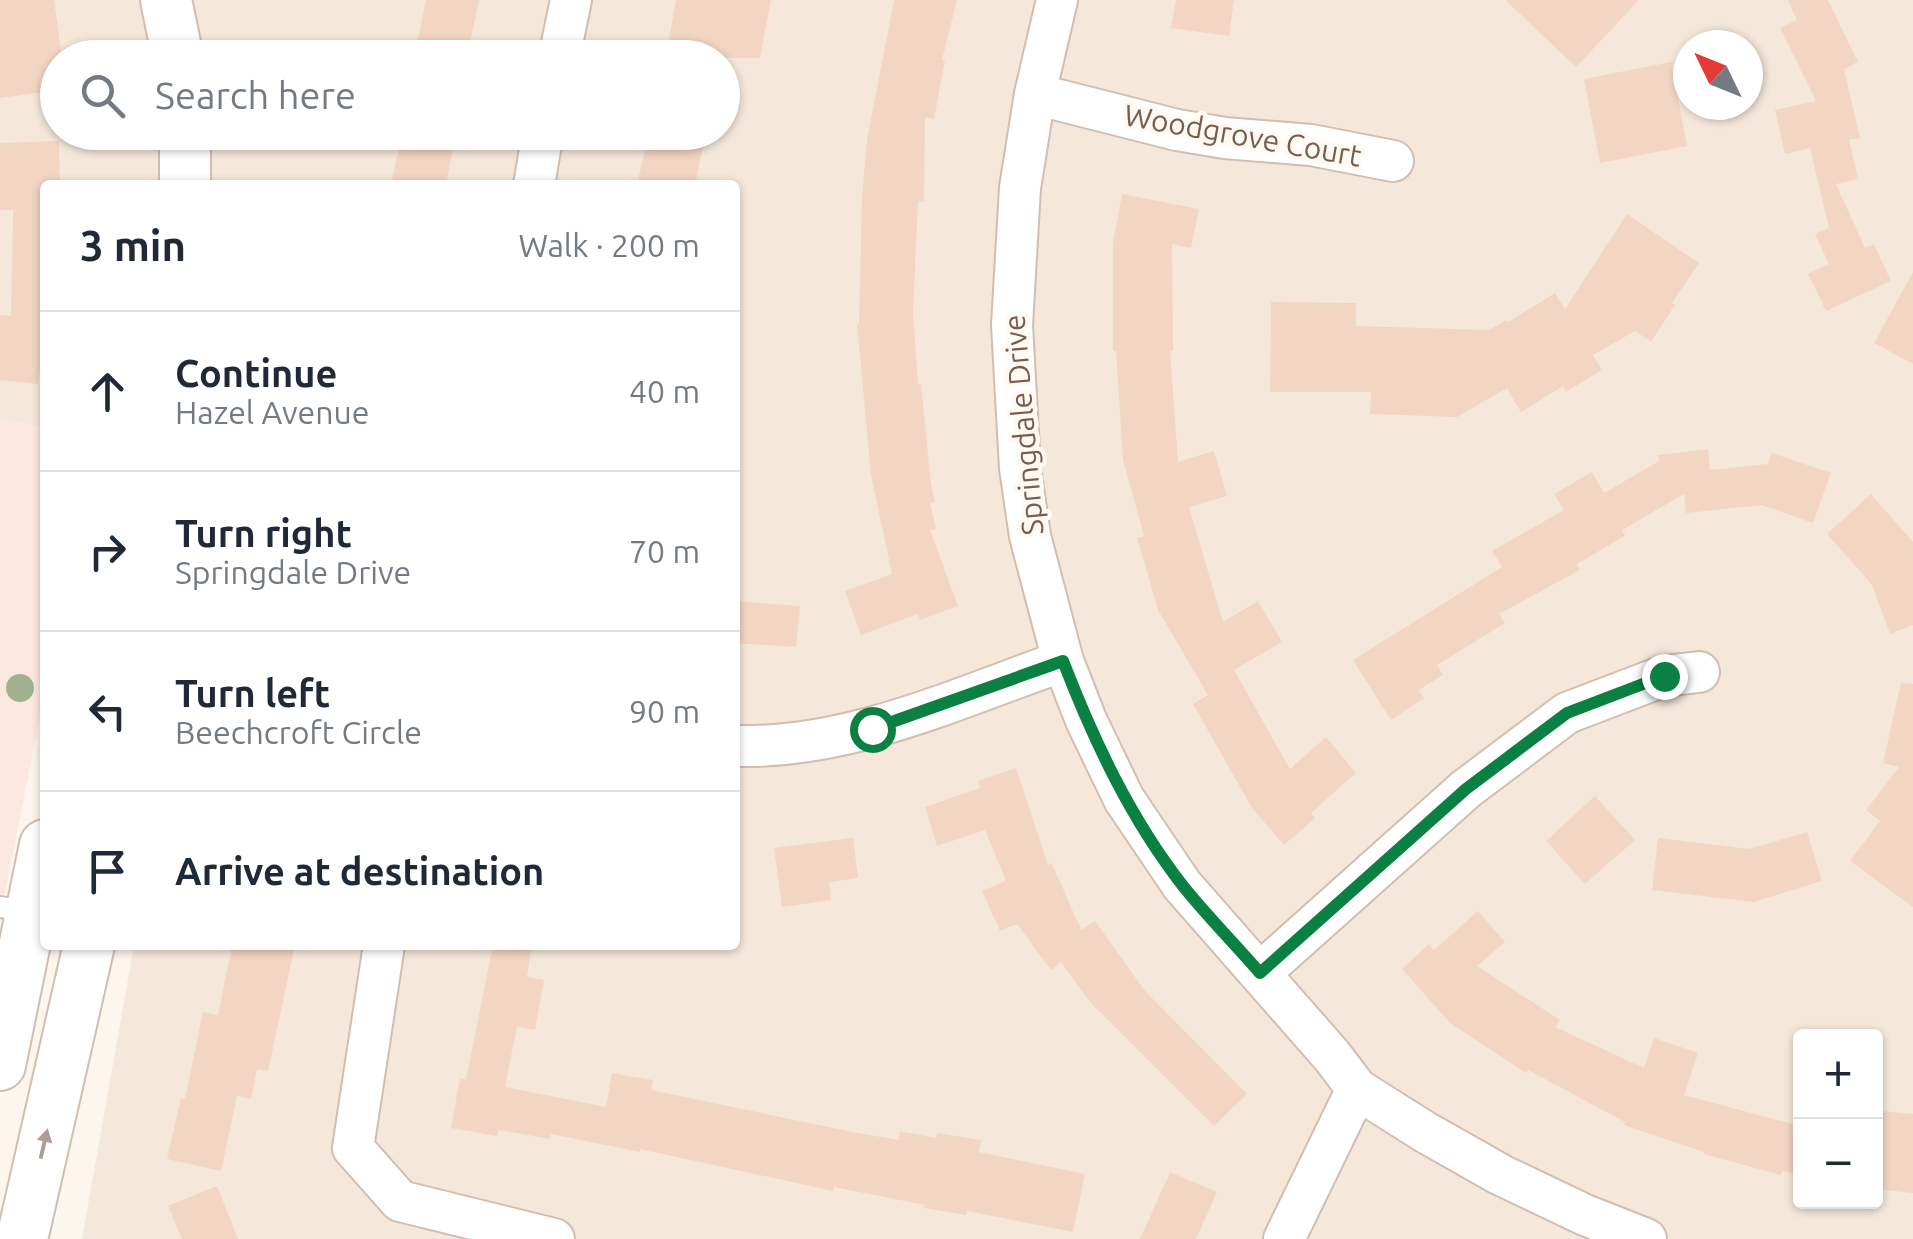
<!DOCTYPE html>
<meta charset="utf-8">
<style>
body{margin:0;font-family:Ubuntu,sans-serif;background:#f2f2f3;color:#1f2937}
.controls{position:absolute;right:30px;bottom:30px;display:grid;overflow:hidden;border-radius:10px;box-shadow:0 2px 8px #0004}
.controls button{width:90px;height:90px;display:grid;place-items:center;padding:0;border:0;border-bottom:2px solid #e0e1e3;background:#fff;color:#1f2937;font:50px sans-serif}
.compass{position:absolute;left:1673px;top:30px;width:90px;height:90px;border-radius:50%;background:#fff;box-shadow:0 2px 8px #0004;rotate:313deg}
.stop{position:absolute;width:30px;height:30px;margin:-22px;border:8px solid #0b8043;border-radius:50%;background:#fff}
.stop.end{background:#0b8043;border-color:#fff;box-shadow:0 2px 10px #0008}
.list{margin:0;padding:0;list-style:none}
h2{display:flex;justify-content:space-between;align-items:center;height:130px;margin:0;padding:0 40px;font-size:42px}
h2 small{font-size:32px;font-weight:400;color:#747a83}
.list li{display:grid;grid-template-columns:65px 1fr auto;gap:30px;align-items:center;box-sizing:border-box;height:160px;padding:0 40px;border-top:2px solid #e0e1e3}
.list b{display:block;font-size:38px;white-space:nowrap}
.list p{margin:0;font-size:32px;white-space:nowrap;color:#747a83}
.list em{font-size:32px;font-style:normal;color:#747a83}
.icon{flex:none;width:55px;height:55px;fill:none;stroke:currentColor;stroke-width:2;stroke-linecap:round;stroke-linejoin:round}
.map{position:relative;flex:none;width:1913px;height:1239px;overflow:hidden}
.search{position:absolute;background:#fff;box-shadow:0 2px 8px #0004;left:40px;top:40px;width:700px;height:110px;display:flex;align-items:center;gap:25px;box-sizing:border-box;padding:0 35px;border-radius:55px;color:#747a83;font-size:38px}
.panel{position:absolute;background:#fff;box-shadow:0 2px 8px #0004;left:40px;top:180px;width:700px;height:770px;border-radius:10px}
.map>svg:first-child{display:block}
.residential{fill:#f5e8da;fill-rule:evenodd}
.commercial{fill:#fde8e0}
.building{fill:#f3d5c3}
.lines{fill:none;stroke-linecap:round;stroke-linejoin:round}
.service-casing{stroke:#d1beb0;stroke-width:24}
.minor-casing{stroke:#d1beb0;stroke-width:44}
.tertiary-casing{stroke:#d1beb0;stroke-width:54}
.service{stroke:#fff;stroke-width:20}
.minor{stroke:#fff;stroke-width:40}
.tertiary{stroke:#fff;stroke-width:50}
.tree{fill:#a0b28e}
.oneway{fill:#af9d94}
.route{stroke:#0b8043;stroke-width:12}
.labels{text-anchor:middle;dominant-baseline:central;stroke-width:9;stroke-linejoin:round;paint-order:stroke}
.street-label{font-size:30px;fill:#7a5c4d;stroke:#fffaf3}
</style>
<div class="map">
<svg width="1913" height="1239" viewBox="0 0 1913 1239">
<rect width="100%" height="100%" fill="#fdf6ec"/>
<path class="residential" d="M 0,0 L 1913,0 L 1913,1239 L 82,1239 L 134,945 L 735,945 L 735,185 L 45,185 L 45,428 L 0,419 ZM 1688,45 L 1748,45 L 1748,105 L 1688,105 ZM 58,58 L 722,58 L 722,132 L 58,132 ZM 1800,1036 L 1876,1036 L 1876,1202 L 1800,1202 Z"/>
<path class="commercial" d="M 0,419 L 45,428 L 45,691 L 0,917 Z"/>
<path class="building" d="M 0,0 L 54,0 L 62,58 L 58,58 L 58,90 L 0,98 Z
M 426,0 L 479,0 L 467,58 L 414,58 Z
M 676,0 L 771,0 L 760,58 L 672,58 L 676,41 L 669,39 Z
M 894,0 L 957,0 L 942,60 L 945,60 L 934,119 L 925,117 L 924,202 L 918,201 L 913,313 L 918,384 L 921,384 L 931,484 L 935,502 L 930,503 L 936,529 L 930,530 L 958,606 L 920,620 L 918,614 L 861,635 L 845,591 L 892,574 L 871,475 L 857,324 L 859,324 L 862,196 L 867,140 Z
M 1176,0 L 1234,0 L 1229,36 L 1171,28 Z
M 1505,0 L 1639,0 L 1576,67 Z
M 1788,0 L 1828,0 L 1858,62 L 1844,69 L 1860,138 L 1849,140 L 1858,179 L 1836,184 L 1865,248 L 1874,244 L 1891,281 L 1826,311 L 1808,274 L 1829,264 L 1815,234 L 1829,228 L 1810,148 L 1785,154 L 1775,110 L 1816,101 L 1780,28 L 1797,20 Z
M 1671,62 L 1687,146 L 1600,163 L 1584,79 Z
M 402,132 L 456,132 L 446,185 L 391,185 Z
M 649,132 L 706,132 L 695,185 L 637,185 Z
M 59,141 L 60,181 L 50,181 L 51,185 L 45,185 L 45,359 L 41,359 L 38,384 L 0,380 L 0,315 L 11,316 L 13,210 L 0,210 L 0,143 Z
M 1122,194 L 1199,209 L 1191,248 L 1172,244 L 1173,351 L 1170,351 L 1178,462 L 1214,451 L 1227,496 L 1189,507 L 1223,622 L 1258,601 L 1282,642 L 1234,670 L 1290,769 L 1326,737 L 1356,773 L 1311,813 L 1315,818 L 1284,845 L 1252,808 L 1193,704 L 1208,695 L 1158,610 L 1137,538 L 1144,536 L 1123,460 L 1116,351 L 1113,351 L 1113,243 Z
M 1627,214 L 1699,263 L 1672,303 L 1675,305 L 1651,342 L 1635,331 L 1593,355 L 1602,370 L 1566,392 L 1563,386 L 1521,412 L 1507,388 L 1457,417 L 1370,414 L 1371,392 L 1270,392 L 1271,302 L 1356,303 L 1356,326 L 1489,330 L 1506,320 L 1508,322 L 1555,293 L 1565,309 Z
M 1913,272 L 1913,364 L 1874,343 Z
M 1708,449 L 1710,470 L 1768,464 L 1772,453 L 1831,473 L 1813,523 L 1762,505 L 1686,513 L 1684,494 L 1622,530 L 1625,536 L 1577,564 L 1580,570 L 1499,614 L 1505,623 L 1437,665 L 1443,675 L 1419,690 L 1424,698 L 1391,720 L 1353,660 L 1502,567 L 1492,551 L 1564,510 L 1554,494 L 1592,472 L 1604,493 L 1659,461 L 1658,455 Z
M 1871,494 L 1913,542 L 1913,625 L 1890,634 L 1872,585 L 1827,534 Z
M 735,601 L 800,606 L 796,647 L 735,643 Z
M 1901,683 L 1913,684 L 1913,907 L 1850,861 L 1880,821 L 1866,810 L 1899,767 L 1883,763 Z
M 1016,768 L 1048,865 L 1052,863 L 1081,930 L 1095,921 L 1145,991 L 1247,1094 L 1214,1126 L 1090,1002 L 1061,962 L 1051,970 L 1017,924 L 1000,931 L 982,891 L 1006,881 L 985,830 L 937,846 L 925,807 L 980,788 L 978,781 Z
M 1595,796 L 1635,840 L 1585,884 L 1546,841 Z
M 1807,832 L 1822,881 L 1754,902 L 1652,890 L 1658,838 L 1749,849 Z
M 853,838 L 858,878 L 829,882 L 831,900 L 782,907 L 774,848 Z
M 1478,911 L 1505,942 L 1477,966 L 1560,1020 L 1555,1027 L 1644,1068 L 1654,1038 L 1698,1053 L 1684,1095 L 1800,1126 L 1800,1174 L 1782,1171 L 1781,1175 L 1704,1154 L 1704,1152 L 1624,1125 L 1625,1122 L 1528,1070 L 1526,1073 L 1450,1023 L 1402,969 L 1429,944 L 1434,950 Z
M 232,945 L 269,945 L 294,950 L 268,1071 L 257,1069 L 251,1099 L 237,1096 L 221,1171 L 167,1159 L 181,1098 L 185,1099 L 203,1012 L 218,1015 Z
M 493,945 L 532,945 L 527,977 L 544,980 L 535,1030 L 517,1027 L 505,1087 L 606,1107 L 612,1073 L 653,1080 L 651,1090 L 857,1133 L 899,1140 L 900,1131 L 936,1138 L 937,1133 L 981,1140 L 979,1152 L 1085,1174 L 1073,1232 L 967,1211 L 966,1215 L 924,1208 L 925,1205 L 834,1187 L 833,1191 L 640,1149 L 640,1152 L 551,1134 L 550,1139 L 499,1130 L 497,1136 L 451,1128 L 460,1078 L 466,1080 Z
M 1883,1111 L 1913,1114 L 1913,1193 L 1876,1189 Z
M 1170,1172 L 1217,1192 L 1196,1239 L 1140,1239 Z
M 217,1186 L 238,1239 L 182,1239 L 168,1206 Z"/>
<g class="lines">
<defs>
<path id="service" d="M 0,907 L 34,912"/>
<path id="minor" d="M 1057,0 L 1035,94 L 1020,188 L 1012,325 L 1020,468 L 1030,536 L 1063,661 L 1086,720 L 1124,799 L 1182,885 L 1332,1056 L 1357,1089 L 1425,1132 L 1501,1175 L 1585,1215 L 1646,1239
M 559,58 L 571,0
M 1035,94 L 1177,130 L 1225,138 L 1311,145 L 1393,161
M 534,185 L 543,132
M 735,746 C 850,749 957,698 1063,661
M 384,945 L 353,1148 L 400,1201 L 554,1239
M 1260,973 L 1466,789 L 1567,713 L 1664,676 L 1699,672
M 1284,1239 L 1357,1089"/>
<path id="tertiary" d="M 166,0 L 178,58
M 185,132 L 185,185
M 0,1065 L 45,845
M 22,1239 L 89,945"/>
</defs>
<use href="#service" class="service-casing"/>
<use href="#minor" class="minor-casing"/>
<use href="#tertiary" class="tertiary-casing"/>
<use href="#service" class="service"/>
<use href="#minor" class="minor"/>
<use href="#tertiary" class="tertiary"/>
</g>
<circle class="tree" cx="20" cy="688" r="14"/>
<defs><path id="oneway-solid" d="M-6-.8H1V-3.2L6.5 0L1 3.2V.8H-6Z" transform="scale(2.5)"/></defs>
<use class="oneway" href="#oneway-solid" transform="translate(44 1144) rotate(-77)"/>
<g class="lines">
<path class="route" d="M 872,729 L 1063,661 C 1094,741 1130,818 1183,886 C 1207,916 1235,944 1260,973 L 1466,789 L 1567,713 L 1664,676"/>
</g>
<g class="labels">
<g class="street-label">
<text transform="translate(1243 135) rotate(10)">Woodgrove Court</text>
<text transform="translate(1023 425) rotate(-95)">Springdale Drive</text>
</g>
</g>
</svg>
<div class="controls">
<button>+</button>
<button>−</button>
</div>
<svg class="compass" viewBox="-18 -18 36 36"><path d="M0-13l5 13h-10z" fill="#e53935"/><path d="M0 13l5-13h-10z" fill="#747a83"/></svg>
<div class="stop" style="left:872px;top:729px"></div>
<div class="stop end" style="left:1664px;top:676px"></div>
<div class="search"><svg class="icon" aria-label="search" viewBox="0 0 24 24"><circle cx="10" cy="10" r="6"/><path d="M15 15l6 6"/></svg>Search here</div>
<section class="panel">
<h2>3 min<small>Walk · 200 m</small></h2>
<ul class="list">
<li><svg class="icon" aria-label="ahead" viewBox="0 0 24 24"><path d="M12 20V5M6 11l6-6 6 6"/></svg><div><b>Continue</b><p>Hazel Avenue</p></div><em>40 m</em></li>
<li><svg class="icon" aria-label="right" viewBox="0 0 24 24"><path d="M7 20v-9h11M14 6l5 5-5 5"/></svg><div><b>Turn right</b><p>Springdale Drive</p></div><em>70 m</em></li>
<li><svg class="icon" aria-label="left" viewBox="0 0 24 24"><path d="M17 20v-9H6M10 6l-5 5 5 5"/></svg><div><b>Turn left</b><p>Beechcroft Circle</p></div><em>90 m</em></li>
<li><svg class="icon" aria-label="arrive" viewBox="0 0 24 24"><path d="M6 21V4h12l-3 4 3 4H6"/></svg><div><b>Arrive at destination</b></div></li>
</ul>
</section>
</div>
